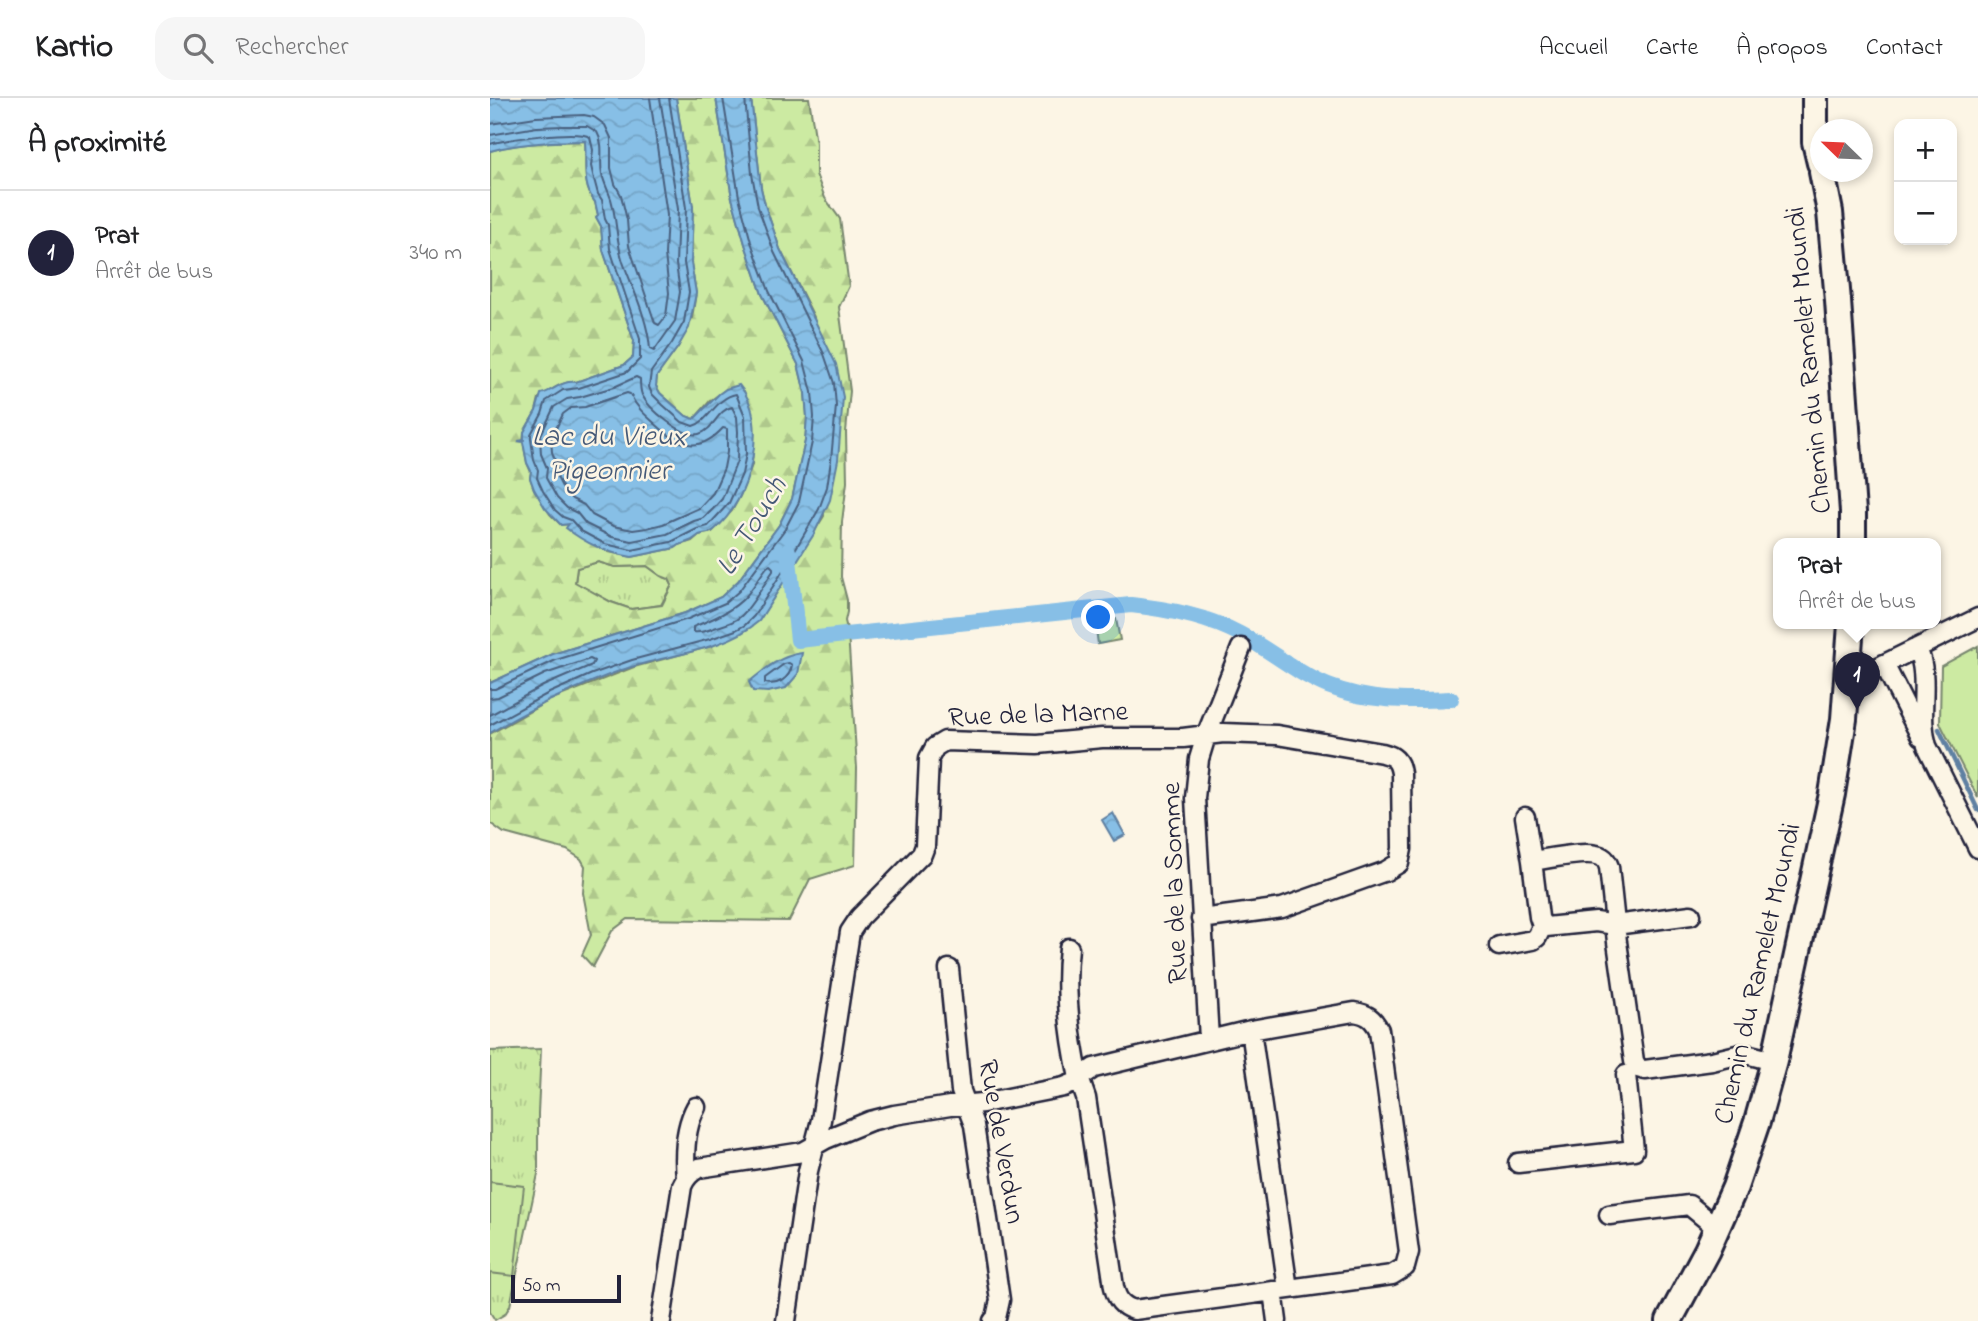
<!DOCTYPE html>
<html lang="fr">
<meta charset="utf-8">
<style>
body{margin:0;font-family:"Indie Flower",sans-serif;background:#f6f6f6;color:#202124}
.controls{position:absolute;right:21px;top:21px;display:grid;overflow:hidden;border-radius:14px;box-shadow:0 4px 10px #0003}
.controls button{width:63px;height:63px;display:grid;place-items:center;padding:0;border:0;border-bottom:2px solid #e0e0e0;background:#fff;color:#202124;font:35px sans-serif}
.compass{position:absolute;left:1320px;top:21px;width:63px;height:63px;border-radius:50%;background:#fff;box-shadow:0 4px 10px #0003;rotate:293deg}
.scale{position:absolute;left:21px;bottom:18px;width:110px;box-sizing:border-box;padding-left:7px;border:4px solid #22223b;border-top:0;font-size:19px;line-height:24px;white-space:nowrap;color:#22223b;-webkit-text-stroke:5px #fcf5e5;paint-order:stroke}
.you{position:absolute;left:609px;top:520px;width:24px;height:24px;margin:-18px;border:5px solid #fff;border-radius:50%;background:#1a73e8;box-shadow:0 0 0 10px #1a73e833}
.badge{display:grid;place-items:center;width:46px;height:46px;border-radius:50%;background:#22223b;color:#fff;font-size:23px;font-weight:700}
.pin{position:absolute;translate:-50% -58px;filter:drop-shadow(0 2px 4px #0008)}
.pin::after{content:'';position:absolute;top:37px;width:24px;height:21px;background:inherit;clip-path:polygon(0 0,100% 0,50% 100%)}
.popup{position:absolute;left:1283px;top:440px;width:168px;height:91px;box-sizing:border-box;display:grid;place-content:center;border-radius:14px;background:#fff;filter:drop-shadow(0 2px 5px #0005);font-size:23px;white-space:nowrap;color:#757577}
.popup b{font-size:26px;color:#202124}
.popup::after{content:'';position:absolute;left:50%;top:100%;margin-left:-14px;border:14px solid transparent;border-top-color:#fff}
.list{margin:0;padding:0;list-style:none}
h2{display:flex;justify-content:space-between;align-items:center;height:91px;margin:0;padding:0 28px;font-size:30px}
h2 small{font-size:23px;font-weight:400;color:#757577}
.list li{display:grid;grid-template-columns:46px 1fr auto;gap:21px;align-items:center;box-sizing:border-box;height:126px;padding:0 28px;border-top:2px solid #e0e0e0}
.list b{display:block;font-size:26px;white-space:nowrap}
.list p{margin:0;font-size:23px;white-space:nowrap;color:#757577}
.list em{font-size:23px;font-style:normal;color:#757577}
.icon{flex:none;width:38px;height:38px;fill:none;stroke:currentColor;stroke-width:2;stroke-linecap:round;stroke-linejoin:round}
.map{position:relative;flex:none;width:1488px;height:1223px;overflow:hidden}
header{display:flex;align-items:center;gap:42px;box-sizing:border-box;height:98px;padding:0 35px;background:#fff;border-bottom:2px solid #e0e0e0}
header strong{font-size:33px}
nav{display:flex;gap:38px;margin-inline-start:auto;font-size:24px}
.search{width:490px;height:63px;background:#f6f6f6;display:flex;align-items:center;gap:18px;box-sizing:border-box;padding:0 24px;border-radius:21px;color:#757577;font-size:26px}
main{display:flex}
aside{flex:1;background:#fff}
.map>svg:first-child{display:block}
.grass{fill:url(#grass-tufts);stroke:#77866e;stroke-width:2}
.forest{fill:url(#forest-firs);stroke:#77866e;stroke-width:2;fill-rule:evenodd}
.park{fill:#cceaa2;stroke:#77866e;stroke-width:2}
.water{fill:url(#water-waves);stroke:#5f80a2;stroke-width:2}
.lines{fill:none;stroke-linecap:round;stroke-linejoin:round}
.shore{stroke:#4a617f;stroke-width:2}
.stream{stroke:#5f80a2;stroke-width:4.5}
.canal{stroke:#87bfe6;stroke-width:16}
.street-casing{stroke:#22223b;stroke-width:23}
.secondary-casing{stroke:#22223b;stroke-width:30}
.street{stroke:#fcf5e5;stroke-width:18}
.secondary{stroke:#fcf5e5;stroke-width:24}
.labels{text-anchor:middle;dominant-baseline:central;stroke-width:5;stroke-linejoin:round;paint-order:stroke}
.street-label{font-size:28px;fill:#22223b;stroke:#fcf5e5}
.water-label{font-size:30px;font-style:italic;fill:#455977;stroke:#fcf5e5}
</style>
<header>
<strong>Kartio</strong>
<div class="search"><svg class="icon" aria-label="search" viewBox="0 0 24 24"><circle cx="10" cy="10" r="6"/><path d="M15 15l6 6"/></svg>Rechercher</div>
<nav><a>Accueil</a><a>Carte</a><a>À propos</a><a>Contact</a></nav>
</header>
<main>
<aside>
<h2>À proximité<small></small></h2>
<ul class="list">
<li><span class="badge">1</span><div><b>Prat</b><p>Arrêt de bus</p></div><em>340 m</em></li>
</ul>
</aside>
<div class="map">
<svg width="1488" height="1223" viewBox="0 0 1488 1223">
<defs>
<pattern id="grass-tufts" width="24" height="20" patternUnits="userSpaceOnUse" patternTransform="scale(1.75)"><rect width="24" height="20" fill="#cceaa2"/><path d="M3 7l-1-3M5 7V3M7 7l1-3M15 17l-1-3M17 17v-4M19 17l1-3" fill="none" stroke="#afc88c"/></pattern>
<pattern id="forest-firs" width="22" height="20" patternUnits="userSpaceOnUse" patternTransform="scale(1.75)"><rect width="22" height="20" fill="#cceaa2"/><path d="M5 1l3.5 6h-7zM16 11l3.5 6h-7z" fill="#afc88c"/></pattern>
<pattern id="water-waves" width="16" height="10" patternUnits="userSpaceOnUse" patternTransform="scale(1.75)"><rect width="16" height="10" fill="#87bfe6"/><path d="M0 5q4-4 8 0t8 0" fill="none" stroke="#74a4c6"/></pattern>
</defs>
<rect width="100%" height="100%" fill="#fcf5e5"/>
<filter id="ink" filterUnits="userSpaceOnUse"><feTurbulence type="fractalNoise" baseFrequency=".0143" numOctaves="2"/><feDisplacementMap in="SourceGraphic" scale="14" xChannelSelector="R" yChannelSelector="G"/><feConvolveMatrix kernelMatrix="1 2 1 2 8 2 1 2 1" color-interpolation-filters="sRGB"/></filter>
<g filter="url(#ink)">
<path class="grass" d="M 108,464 L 125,469 L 157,468 L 171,478 L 179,481 L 182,487 L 171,507 L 141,511 L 121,504 L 85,485 L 87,470 Z
M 51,951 L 48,1015 L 48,1076 L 20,1208 L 15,1216 L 5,1222 L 0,1214 L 0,953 Z"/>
<path class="forest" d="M 186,0 L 226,0 L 242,100 L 255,146 L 272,196 L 308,266 L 315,295 L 317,319 L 315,343 L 302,401 L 289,427 L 248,483 L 231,499 L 195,515 L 63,556 L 0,585 L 0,53 C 30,44 64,44 95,43 C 97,63 91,87 105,104 L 108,117 L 106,119 L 111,128 L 113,152 L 144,243 L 143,259 L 134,267 L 86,284 C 72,282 61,293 49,300 L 46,313 L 34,334 L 33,343 L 37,365 L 41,374 L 40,380 L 44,391 L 60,416 L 71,427 L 80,426 L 119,454 L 142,459 L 185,450 L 189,447 L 202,443 L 209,437 L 222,434 L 242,413 L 250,398 L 262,367 L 264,334 L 262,316 L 254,293 L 236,291 L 220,303 L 204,321 L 196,318 L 170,295 L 166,288 L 167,278 L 188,249 L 202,220 L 206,195 L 201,165 L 203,109 ZM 108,464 L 125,469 L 157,468 L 171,478 L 179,481 L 182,487 L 172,507 L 141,511 L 121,504 L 85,484 L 87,470 Z
M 261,0 L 319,0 L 326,45 L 326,76 L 335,100 L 350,121 L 359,188 L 349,209 L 360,293 L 356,334 L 357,384 L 352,424 L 351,479 L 357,502 L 357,514 L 355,523 L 358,535 L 367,670 L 365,767 L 320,781 L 299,823 L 138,821 L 122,833 L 103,869 L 92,857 L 101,837 L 93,795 L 95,768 L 91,761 L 77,752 L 14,735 L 0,725 L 0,636 L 60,602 L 144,569 L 222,548 L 271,519 L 334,418 L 324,219 L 290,151 L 275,107 L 271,90 Z"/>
<path class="park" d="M 626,521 L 630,542 L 608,546 L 605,524 Z
M 1488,548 L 1488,700 L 1450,625 L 1451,568 Z
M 0,1084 L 34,1088 L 24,1178 L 0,1175 Z"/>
<path class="water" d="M 0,0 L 186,0 L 203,109 L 201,165 L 206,195 L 199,230 L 188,249 L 167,278 L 166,288 L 170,295 L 196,318 L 204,321 L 229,296 L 236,291 L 249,287 C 281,323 260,404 224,432 C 220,436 214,435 209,437 C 206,439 203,442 200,443 C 194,446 190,445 185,450 L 142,459 C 117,455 96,446 76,430 L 79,426 L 71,427 L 55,410 L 44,391 L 40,380 L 41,373 L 37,365 L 33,344 L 28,343 L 34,342 L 34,334 L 46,313 L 51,296 C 64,293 72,282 86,284 L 134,267 L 143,259 L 144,243 L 113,152 L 111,128 L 106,119 L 108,117 L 105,104 C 91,87 97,63 95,43 C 64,43 30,45 0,53 Z
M 226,0 L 261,0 L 271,90 L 275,107 L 290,151 L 346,266 L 353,299 L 348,362 L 340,402 L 324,436 L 269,523 C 233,554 177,556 132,572 C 86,589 42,609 0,635 L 0,585 L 63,556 L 195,515 L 231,499 L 248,483 L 289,427 L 302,401 L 315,343 L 317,319 L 315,295 L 308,266 L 272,196 L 255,146 L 242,100 Z
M 312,555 L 308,576 L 296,590 L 278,594 L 263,593 L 259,584 C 276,570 290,558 312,555 Z
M 623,715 L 635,737 L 624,743 L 612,722 Z"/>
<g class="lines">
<path class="shore" d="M 0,26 L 46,19 L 94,17 L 104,19 L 115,27 L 121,40 L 121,70 L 125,86 L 131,97 L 137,122 L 139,148 L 165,225 L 169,227 L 176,218 L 179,195 L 175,156 L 177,117 L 160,0
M 0,37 L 47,29 L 74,28 L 97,28 L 107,34 C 115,48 109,62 112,76 C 114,85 118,92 121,101 C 127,122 126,143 133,164 C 143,191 158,222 160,251 L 164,253 L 185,223 L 190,194 L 186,166 L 188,111 L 170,0
M 0,46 C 17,41 87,31 100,39 L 103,52 L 101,68 L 104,81 L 108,96 L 112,102 L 115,121 L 118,127 L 120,151 L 150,241 L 150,261 L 137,274 L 89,290 L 73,292 L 56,303 L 52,316 L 41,336 L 41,341 L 44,362 L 48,372 L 47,380 L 53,393 L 65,412 L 73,419 L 81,422 L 91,433 L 115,446 L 142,452 L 181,444 L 207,431 L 218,428 L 239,405 L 252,376 L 256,356 L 255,318 L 246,296 C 225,300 220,323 203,328 L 192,324 L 173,307 L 162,296 L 159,289 L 161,274 L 182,245 L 194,224 L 199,194 L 194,165 L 196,110 L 179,0
M 146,279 L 150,281 C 150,286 150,292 152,297 C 159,311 193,340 209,336 C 224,332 227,312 242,309 L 247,319 L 248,334 L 247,363 L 232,401 L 223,411 L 214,420 L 204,423 L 177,436 L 142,443 L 122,439 L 96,426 L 87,415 L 77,410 L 67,400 L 56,380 L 57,370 L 51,356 L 50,339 L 64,309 L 77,301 L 90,299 L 124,289 Z
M 137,295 L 140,296 C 147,311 158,319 170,330 C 193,350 211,354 233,330 L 237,331 L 237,354 L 234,370 L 223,395 L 209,410 L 173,426 L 157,430 L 143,432 L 123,428 L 102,417 L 94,407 L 82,401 L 73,391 L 67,379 L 67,368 L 62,354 L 61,341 L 73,316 L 81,310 L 95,309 Z
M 280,467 L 283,470 L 283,473 C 274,486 261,510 250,519 C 243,525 233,527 224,530 C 217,533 210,535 203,534 L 203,529 C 223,521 243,513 257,497 C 264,488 270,478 277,469 Z
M 299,565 L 302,567 C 300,581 287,588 275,585 L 275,580 L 294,566 Z
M 0,591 L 5,591 L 66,562 L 198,521 L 235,505 L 249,493 L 295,431 L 309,404 L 322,344 L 324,319 L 322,294 L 314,263 L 279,193 L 261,144 L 249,99 L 233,0
M 0,600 L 8,599 L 55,576 L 100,561 L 104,563 L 102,567 L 53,588 L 0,617
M 0,627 L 57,596 L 102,576 L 142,562 L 220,541 L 246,532 L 255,527 L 264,518 L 289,479 L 329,411 L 337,389 L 341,362 L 346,308 L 344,285 L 334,256 L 284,154 L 268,109 L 262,76 L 255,0"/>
<path class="stream" d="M 1449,631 L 1488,712"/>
<path class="canal" d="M 298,453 L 308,542 L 641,507 C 678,511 716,518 750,536 C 780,552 806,575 838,588 C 878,604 918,603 961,601"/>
<defs>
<path id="street" d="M 1427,550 C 1441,581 1427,615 1437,648 L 1488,750
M 1394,566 L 1431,639
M 1358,577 L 1372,577 L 1488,520
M 1035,719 L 1042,763
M 1201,817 L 1125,827 L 1106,824 L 1056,829 L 1051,825 L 1049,819 L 1042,763 C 1057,761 1100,751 1112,759 C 1117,762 1117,764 1119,769 L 1127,844 L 1144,963 L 1148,970 L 1155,972 L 1222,963 L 1251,956 L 1260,957 L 1284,963
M 1009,848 L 1043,842 L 1047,839 L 1053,827
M 459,871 L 471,993 L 484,1027 L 510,1202 L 506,1220 L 503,1223
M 864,914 C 877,916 883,920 889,932 L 919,1154 L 915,1169 L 902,1177 L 644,1212 C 632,1208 627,1202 624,1189 L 596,1000 L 589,980 L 604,970 L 761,932 Z
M 761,932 L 798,1191
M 719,941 L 705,700 L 709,661 L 716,638 L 751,550
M 1028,1065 L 1144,1052 L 1136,977
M 196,1080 C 194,1057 195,1029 206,1009
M 1119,1117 L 1199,1107 L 1227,1130
M 783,1193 L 787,1223
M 171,1223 L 192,1088 C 196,1079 200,1075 209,1070 L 313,1054 L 336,1041 L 380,1023 L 404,1017 L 460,1008 L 493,1005 L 574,989 L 584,985 L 589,980 C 580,938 574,892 579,850
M 296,1223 L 318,1073 L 331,1022 L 360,834 L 370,819 L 432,756 L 435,748 L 439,660 L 445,649 L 455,643 L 548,646 L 612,640 L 693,640 L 733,635 L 787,637 L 892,655 C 904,658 909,662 911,675 L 912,751 L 909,765 L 896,773 L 792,810 L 711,821"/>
<path id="secondary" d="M 1325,0 L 1325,44 L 1330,65
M 1332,74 L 1340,114 L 1348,203 L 1363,414 L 1363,446
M 1179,1223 L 1217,1152 L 1245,1089 L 1267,1024 L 1284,963 L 1342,696 L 1354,621 L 1361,526"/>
</defs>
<use href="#street" class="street-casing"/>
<use href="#secondary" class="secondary-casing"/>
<use href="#street" class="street"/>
<use href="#secondary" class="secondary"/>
</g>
</g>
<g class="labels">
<g class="street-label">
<text transform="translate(1320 262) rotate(-95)">Chemin du Ramelet Moundi</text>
<text transform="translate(548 618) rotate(-2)">Rue de la Marne</text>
<text transform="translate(686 785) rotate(-92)">Rue de la Somme</text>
<text transform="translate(1269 876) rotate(-77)">Chemin du Ramelet Moundi</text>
<text transform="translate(510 1044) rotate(80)">Rue de Verdun</text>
</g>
<g class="water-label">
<text x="119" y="340">Lac du Vieux<tspan x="119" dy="34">Pigeonnier</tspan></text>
<text transform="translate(263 429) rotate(-59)">Le Touch</text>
</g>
</g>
</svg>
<div class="controls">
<button>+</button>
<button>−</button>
</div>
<svg class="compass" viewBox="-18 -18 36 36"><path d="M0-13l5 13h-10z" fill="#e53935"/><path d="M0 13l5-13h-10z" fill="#757577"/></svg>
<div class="scale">50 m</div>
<div class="you"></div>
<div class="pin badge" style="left:1367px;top:612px">1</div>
<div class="popup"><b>Prat</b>Arrêt de bus</div>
</div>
</main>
